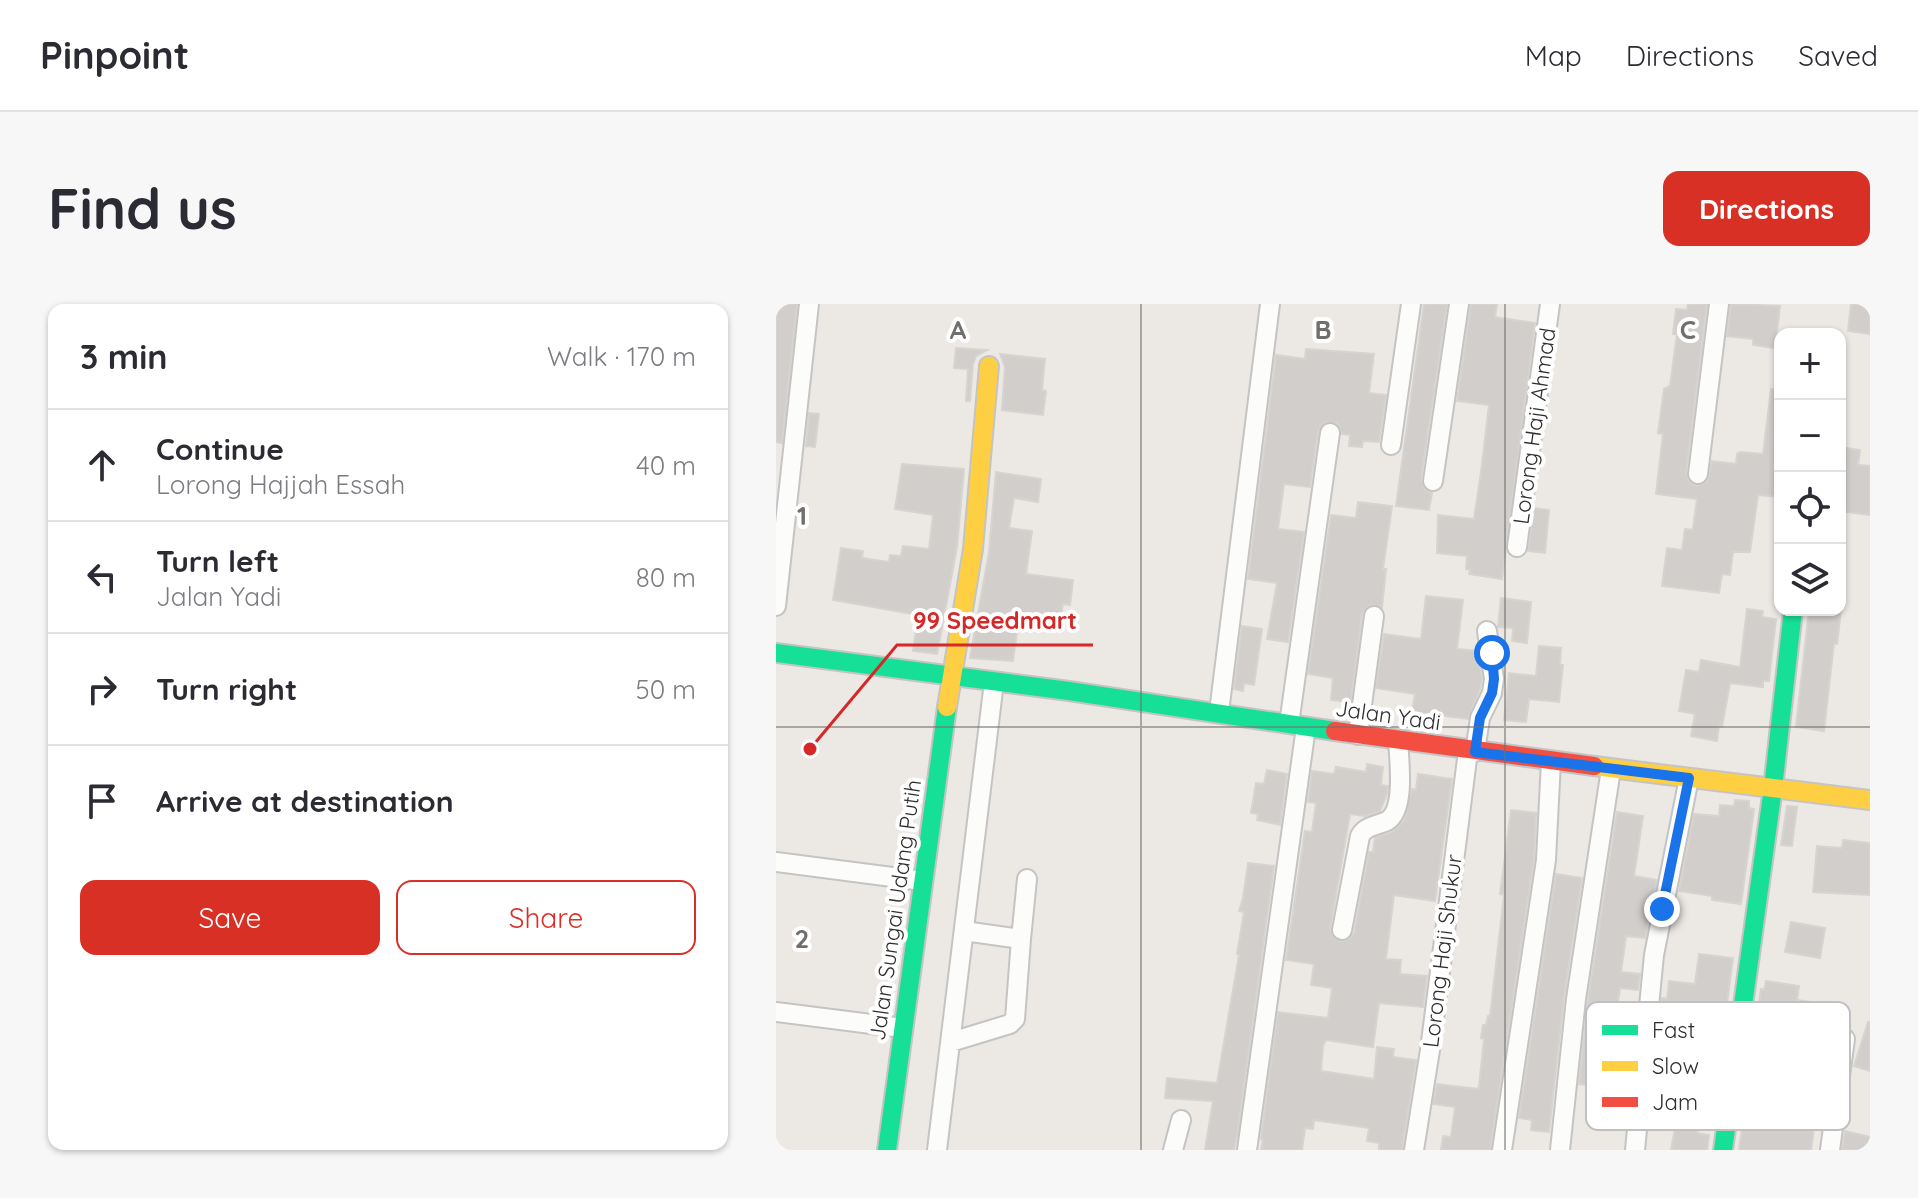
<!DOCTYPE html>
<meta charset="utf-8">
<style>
body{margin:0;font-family:Quicksand,sans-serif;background:#f7f7f7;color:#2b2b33}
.controls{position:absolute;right:24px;top:24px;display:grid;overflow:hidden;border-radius:16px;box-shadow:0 2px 6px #0004}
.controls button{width:72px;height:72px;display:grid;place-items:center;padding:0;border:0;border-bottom:2px solid #e1e1e2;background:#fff;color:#2b2b33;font:40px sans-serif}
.stop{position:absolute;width:24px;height:24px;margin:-18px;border:6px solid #1a73e8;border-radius:50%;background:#fff}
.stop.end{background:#1a73e8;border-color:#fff;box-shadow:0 2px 8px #0008}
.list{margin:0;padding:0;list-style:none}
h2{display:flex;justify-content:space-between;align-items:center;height:104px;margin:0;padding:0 32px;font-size:34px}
h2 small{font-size:26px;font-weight:400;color:#7c7c81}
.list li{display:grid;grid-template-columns:52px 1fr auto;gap:24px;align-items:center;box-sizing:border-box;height:112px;padding:0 32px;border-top:2px solid #e1e1e2}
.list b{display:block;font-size:30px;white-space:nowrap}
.list p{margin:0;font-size:26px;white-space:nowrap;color:#7c7c81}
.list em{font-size:26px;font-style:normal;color:#7c7c81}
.actions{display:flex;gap:16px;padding:24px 32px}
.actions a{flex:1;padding:18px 0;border:2px solid #d93025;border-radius:16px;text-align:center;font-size:28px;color:#d93025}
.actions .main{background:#d93025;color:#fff}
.icon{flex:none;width:44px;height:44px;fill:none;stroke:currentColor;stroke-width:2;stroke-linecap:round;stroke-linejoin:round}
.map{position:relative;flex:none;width:1094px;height:846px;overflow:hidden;border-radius:16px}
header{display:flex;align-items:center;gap:48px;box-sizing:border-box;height:112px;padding:0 40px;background:#fff;border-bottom:2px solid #e1e1e2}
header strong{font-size:38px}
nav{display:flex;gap:44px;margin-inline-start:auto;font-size:28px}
.intro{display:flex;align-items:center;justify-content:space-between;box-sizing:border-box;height:192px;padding:0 48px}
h1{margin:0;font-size:56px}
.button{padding:20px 36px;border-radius:16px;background:#d93025;color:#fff;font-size:28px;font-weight:700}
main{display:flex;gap:48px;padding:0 48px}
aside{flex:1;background:#fff;border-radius:16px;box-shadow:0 2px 6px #0004}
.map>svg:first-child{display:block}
.building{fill:#d1cecb;stroke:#d7d4d0;stroke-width:2}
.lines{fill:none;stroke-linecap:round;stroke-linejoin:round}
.street-casing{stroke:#c5c4c5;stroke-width:22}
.fast-casing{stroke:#c5c4c5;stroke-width:22}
.slow-casing{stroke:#c5c4c5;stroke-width:22}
.jam-casing{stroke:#c5c4c5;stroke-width:22}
.street{stroke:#fcfcfb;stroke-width:18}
.fast{stroke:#16e098;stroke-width:18}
.slow{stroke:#ffcf43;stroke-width:18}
.jam{stroke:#f24e42;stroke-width:18}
.route{stroke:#1a73e8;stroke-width:10}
.grid{fill:none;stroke:#706f6e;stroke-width:2;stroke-opacity:0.55}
.labels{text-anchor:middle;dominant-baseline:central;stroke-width:8;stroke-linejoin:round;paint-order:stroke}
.street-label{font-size:22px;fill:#2e2e2e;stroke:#fff}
.key{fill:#fff;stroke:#c0c0c0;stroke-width:2}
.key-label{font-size:22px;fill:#2e2e2e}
.grid-label{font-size:26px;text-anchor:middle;font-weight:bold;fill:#706f6e;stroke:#fff;stroke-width:8;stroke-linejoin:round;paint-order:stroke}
.leader{fill:none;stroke:#d62828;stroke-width:3}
.callout-dot{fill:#d62828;stroke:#fff;stroke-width:3}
.callout-label{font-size:24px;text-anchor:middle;font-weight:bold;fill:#d62828;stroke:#fff;stroke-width:8;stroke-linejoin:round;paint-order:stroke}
</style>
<header>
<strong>Pinpoint</strong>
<nav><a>Map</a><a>Directions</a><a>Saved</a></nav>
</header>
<div class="intro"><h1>Find us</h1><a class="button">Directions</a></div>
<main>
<aside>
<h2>3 min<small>Walk · 170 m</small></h2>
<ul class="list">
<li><svg class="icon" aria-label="ahead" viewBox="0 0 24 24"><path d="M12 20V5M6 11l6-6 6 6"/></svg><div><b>Continue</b><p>Lorong Hajjah Essah</p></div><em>40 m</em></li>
<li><svg class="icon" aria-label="left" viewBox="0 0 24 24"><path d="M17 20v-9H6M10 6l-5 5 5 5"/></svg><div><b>Turn left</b><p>Jalan Yadi</p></div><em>80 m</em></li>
<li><svg class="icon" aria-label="right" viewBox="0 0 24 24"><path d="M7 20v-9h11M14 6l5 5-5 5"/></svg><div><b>Turn right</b></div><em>50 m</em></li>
<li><svg class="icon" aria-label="arrive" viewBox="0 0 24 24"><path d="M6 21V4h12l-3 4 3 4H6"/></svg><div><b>Arrive at destination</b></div></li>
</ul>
<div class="actions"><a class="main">Save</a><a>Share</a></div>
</aside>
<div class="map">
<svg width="1094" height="846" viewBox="0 0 1094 846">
<rect width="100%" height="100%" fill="#ece8e4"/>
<path class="building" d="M 0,0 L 21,0 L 6,139 L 0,138 Z
M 648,0 L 671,0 L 645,175 L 649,186 L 656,189 L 653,206 L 620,202 Z
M 695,0 L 721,0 L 719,13 L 759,19 L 726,275 L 693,270 L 694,266 L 690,265 L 691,252 L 661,249 L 662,211 L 698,215 L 705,168 L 713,101 L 681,97 Z
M 912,0 L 931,0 L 910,169 L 914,179 L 921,182 L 931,178 L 936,157 L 960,160 L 961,150 L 964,148 L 987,150 L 995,85 L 1004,86 L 1004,193 L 982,191 L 974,248 L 957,248 L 954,271 L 946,270 L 943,289 L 886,282 L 891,244 L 906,246 L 909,225 L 916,226 L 917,224 L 921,195 L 880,190 L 887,130 L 882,129 L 888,85 L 894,82 L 901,30 L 897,30 L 900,5 L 911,6 Z
M 955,0 L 1004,2 L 999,44 L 977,41 L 977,35 L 951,32 Z
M 1075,0 L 1094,0 L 1094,30 L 1072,27 Z
M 180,44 L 211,46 L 200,52 L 197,60 L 194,97 L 190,97 L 192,65 L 178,64 Z
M 530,45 L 598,50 L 593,89 L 610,91 L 603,138 L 587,137 L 586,143 L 573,142 L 574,131 L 566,130 L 561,119 L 549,118 L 542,127 L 534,183 L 508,180 L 502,225 L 528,228 L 512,338 L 491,335 L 501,279 L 472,275 L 500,51 L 529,55 Z
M 224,50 L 269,55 L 266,86 L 270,87 L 267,111 L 226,106 L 229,63 Z
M 33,109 L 43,110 L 39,143 L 30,142 Z
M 1064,143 L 1084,146 L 1082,161 L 1094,162 L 1094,211 L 1064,207 Z
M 126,160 L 188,165 L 181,243 L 161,350 L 137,347 L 142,311 L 57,296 L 65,244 L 87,247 L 86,254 L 113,258 L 114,251 L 125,252 L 127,242 L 153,245 L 157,211 L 119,205 Z
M 220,168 L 265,175 L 262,198 L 238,194 L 233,224 L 256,227 L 250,270 L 297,276 L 294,301 L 287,300 L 283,323 L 244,318 L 242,320 L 237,357 L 194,354 L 213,248 Z
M 582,198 L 616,202 L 607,265 L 610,265 L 606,303 L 594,301 L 586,310 L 574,403 L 571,403 L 571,398 L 555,396 L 557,374 L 532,370 L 555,211 L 580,214 Z
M 758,204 L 773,206 L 769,249 L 752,247 Z
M 650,292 L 687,296 L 681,345 L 702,347 L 706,375 L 704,385 L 692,415 L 636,408 L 639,390 L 600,384 L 608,330 L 645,335 Z
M 725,294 L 755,298 L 751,339 L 736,337 L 737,324 L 722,323 Z
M 971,305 L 987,307 L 986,313 L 1000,315 L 993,377 L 987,377 L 987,383 L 954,379 L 946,423 L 943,422 L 941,437 L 915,432 L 919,410 L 903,407 L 910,366 L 923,368 L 925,356 L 964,363 Z
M 1033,306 L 1065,306 L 1061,340 L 1058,339 L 1048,427 L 1020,423 Z
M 466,322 L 486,325 L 478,381 L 468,379 L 467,387 L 458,385 Z
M 763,342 L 785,344 L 784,361 L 787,361 L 783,398 L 753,395 L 750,418 L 728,416 L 733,369 L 760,372 Z
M 591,460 L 607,463 L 605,481 L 612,482 L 611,490 L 604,507 L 589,512 L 574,510 L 554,625 L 558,634 L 565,638 L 574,634 L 578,629 L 593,548 L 597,548 L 599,534 L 616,528 L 628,517 L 636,485 L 640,486 L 642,470 L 676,475 L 659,597 L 618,591 L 610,655 L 625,656 L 624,670 L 651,672 L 647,703 L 603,699 L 597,743 L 550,736 L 547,742 L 545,767 L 598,775 L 601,743 L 618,745 L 617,753 L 640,756 L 626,846 L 603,846 L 603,839 L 591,837 L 593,824 L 538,816 L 537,825 L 529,824 L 526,846 L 485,846 L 487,836 L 485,835 L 502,708 L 552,714 L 556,684 L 535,681 L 538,660 L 510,656 L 529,527 L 536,528 L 540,499 L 532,498 L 536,467 L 558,470 L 560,463 L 590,468 Z
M 491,466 L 511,470 L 504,521 L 481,516 L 482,510 L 475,509 L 480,479 L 488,480 Z
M 959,496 L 973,497 L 973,504 L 978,505 L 965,600 L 936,596 L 936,592 L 903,587 L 918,510 L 943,512 L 944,501 L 958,502 Z
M 1011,502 L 1021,503 L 1016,542 L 1005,541 Z
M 735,506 L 760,509 L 758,555 L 714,846 L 665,846 L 667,832 L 675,833 L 679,803 L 657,800 L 661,780 L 702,785 L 703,782 L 708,735 L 705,734 L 707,721 L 710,721 L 712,712 L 714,712 L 728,591 L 724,590 Z
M 841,508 L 867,512 L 858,572 L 881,576 L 869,634 L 850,632 L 845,668 L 864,670 L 862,686 L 844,684 L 829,783 L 803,780 L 812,697 Z
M 1067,536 L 1094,539 L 1094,591 L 1037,588 L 1041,542 L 1066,544 Z
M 472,559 L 498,562 L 461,832 L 458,846 L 429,846 L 437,797 L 389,794 L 391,774 L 441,779 L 463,651 L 461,650 L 468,608 L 463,607 L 467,594 Z
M 780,570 L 806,574 L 788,693 L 773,828 L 755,826 L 756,816 L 743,814 Z
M 1015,618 L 1049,624 L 1044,654 L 1009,648 Z
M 923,650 L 957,654 L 937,804 L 924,802 L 921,829 L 933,831 L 931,846 L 895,846 L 904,797 L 876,793 L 886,694 L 891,695 L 893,677 L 919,680 Z
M 990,677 L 1023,682 L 1021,696 L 1063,702 L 1059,723 L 1049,721 L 1044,761 L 1053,763 L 1046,818 L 1039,817 L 1035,846 L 963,846 L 968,811 L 1003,816 L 1009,780 L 1014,740 L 978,735 L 985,685 L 988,686 Z
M 1092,718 L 1094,718 L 1094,767 L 1078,762 Z
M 1069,827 L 1094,833 L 1094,846 L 1066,846 Z"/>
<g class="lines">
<defs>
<path id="street" d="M 615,141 L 635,0
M 922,170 L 943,0
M 657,177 L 683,0
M 741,243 L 774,0
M 0,302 L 33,0
M 443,408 L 494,0
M 513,420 L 554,129
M 582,431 L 598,312
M 699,448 L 704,414 L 716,389 L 718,375 L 711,327
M 0,558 L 147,577
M 566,626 L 584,532 C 589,522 600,522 611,517 C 630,506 623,456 622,436
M 188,627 L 245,635 L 251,575
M 0,708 L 127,724
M 175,738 L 234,720 L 239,715 L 245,635
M 161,846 L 218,378
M 397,846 L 405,816
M 471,846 L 530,423
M 638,846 L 654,746 L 692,447
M 726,846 L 770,556 L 775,457
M 784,846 L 800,695 L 835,465
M 859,846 L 878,651 L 913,474
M 1054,846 L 1069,735"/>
<path id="fast" d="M 0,349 L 293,387 L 559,427
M 111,846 L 171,403
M 947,846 L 997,484 L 1017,306"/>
<path id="slow" d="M 171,403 L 197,245 L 213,62
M 818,462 L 1094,496"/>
<path id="jam" d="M 559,427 L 818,462"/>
</defs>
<use href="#street" class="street-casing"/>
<use href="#fast" class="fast-casing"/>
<use href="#slow" class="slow-casing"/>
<use href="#jam" class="jam-casing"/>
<use href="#street" class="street"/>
<use href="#fast" class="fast"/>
<use href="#slow" class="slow"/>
<use href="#jam" class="jam"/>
</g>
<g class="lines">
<path class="route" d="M 716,349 L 718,375 L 716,389 L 704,414 L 699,448 L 913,474 L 886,605"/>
</g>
<path class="grid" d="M 365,0 L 365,846M 729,0 L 729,846M 0,423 L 1094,423"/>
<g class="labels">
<g class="street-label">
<text transform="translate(758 122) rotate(-82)">Lorong Haji Ahmad</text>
<text transform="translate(612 411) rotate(8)">Jalan Yadi</text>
<text transform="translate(119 606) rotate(-82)">Jalan Sungai Udang Putih</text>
<text transform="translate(666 647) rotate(-83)">Lorong Haji Shukur</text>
</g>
</g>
<rect x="810" y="698" width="264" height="128" rx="12" class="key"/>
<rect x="826" y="721" width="36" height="10" fill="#16e098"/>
<rect x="826" y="757" width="36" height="10" fill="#ffcf43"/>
<rect x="826" y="793" width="36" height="10" fill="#f24e42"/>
<g class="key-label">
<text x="876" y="734">Fast</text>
<text x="876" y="770">Slow</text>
<text x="876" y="806">Jam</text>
</g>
<g class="grid-label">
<text x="182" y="35">A</text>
<text x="547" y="35">B</text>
<text x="912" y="35">C</text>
<text x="26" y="221">1</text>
<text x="26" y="644">2</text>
</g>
<path class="leader" d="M34 445L121 341H317"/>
<circle class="callout-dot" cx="34" cy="445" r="8"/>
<g class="callout-label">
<text x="219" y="325">99 Speedmart</text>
</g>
</svg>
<div class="controls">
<button>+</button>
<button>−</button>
<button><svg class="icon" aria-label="locate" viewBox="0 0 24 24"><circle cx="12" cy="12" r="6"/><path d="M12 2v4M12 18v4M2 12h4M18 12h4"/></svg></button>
<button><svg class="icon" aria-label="layers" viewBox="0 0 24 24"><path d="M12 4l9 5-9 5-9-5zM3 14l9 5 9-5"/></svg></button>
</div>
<div class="stop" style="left:716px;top:349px"></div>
<div class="stop end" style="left:886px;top:605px"></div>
</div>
</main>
